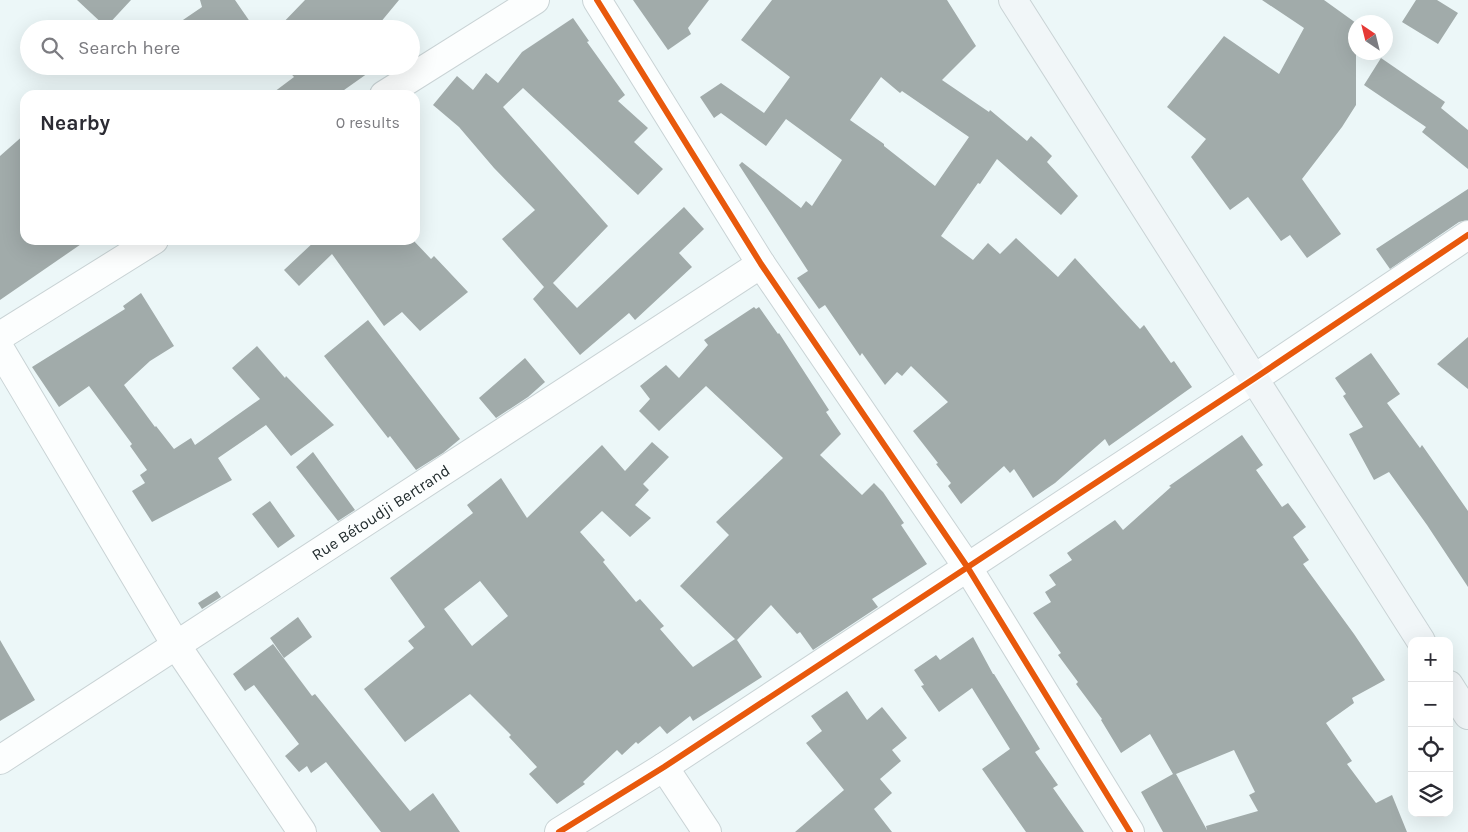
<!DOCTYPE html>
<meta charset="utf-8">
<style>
body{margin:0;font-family:Karla,sans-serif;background:#f2f2f3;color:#2b2b33}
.controls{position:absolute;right:15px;bottom:15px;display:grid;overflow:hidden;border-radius:10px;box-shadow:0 5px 20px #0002}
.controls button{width:45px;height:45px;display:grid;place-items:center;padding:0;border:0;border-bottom:1px solid #e1e1e2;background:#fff;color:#2b2b33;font:25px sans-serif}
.compass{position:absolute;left:1348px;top:15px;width:45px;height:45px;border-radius:50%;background:#fff;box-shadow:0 5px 20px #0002;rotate:325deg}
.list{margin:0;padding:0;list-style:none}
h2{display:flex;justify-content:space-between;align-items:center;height:65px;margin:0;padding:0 20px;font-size:21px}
h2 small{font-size:16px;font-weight:400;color:#7c7c81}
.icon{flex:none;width:28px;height:28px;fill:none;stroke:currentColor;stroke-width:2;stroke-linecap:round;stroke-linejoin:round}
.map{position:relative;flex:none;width:1468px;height:832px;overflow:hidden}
.search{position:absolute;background:#fff;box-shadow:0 5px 20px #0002;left:20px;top:20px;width:400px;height:55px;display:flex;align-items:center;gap:12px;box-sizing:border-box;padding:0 18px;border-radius:28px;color:#7c7c81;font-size:19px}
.panel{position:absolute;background:#fff;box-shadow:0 5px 20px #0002;left:20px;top:90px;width:400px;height:155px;border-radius:15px}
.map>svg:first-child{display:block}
.building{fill:#a1abaa;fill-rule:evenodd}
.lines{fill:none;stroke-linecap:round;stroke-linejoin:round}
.street-casing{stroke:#c9d3d5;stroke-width:30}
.secondary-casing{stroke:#c9d3d5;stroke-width:30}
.street{stroke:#fcfefe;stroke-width:28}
.secondary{stroke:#f1f6f8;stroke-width:28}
.cycleway-casing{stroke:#fff;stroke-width:9}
.cycleway{stroke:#e8590c;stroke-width:6}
.labels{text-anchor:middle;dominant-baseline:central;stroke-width:5;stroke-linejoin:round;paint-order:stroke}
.street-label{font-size:16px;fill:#202a2c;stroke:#fff}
</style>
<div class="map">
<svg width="1468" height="832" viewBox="0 0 1468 832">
<rect width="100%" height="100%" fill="#ecf7f8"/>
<path class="building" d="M 77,0 L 131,0 L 106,27 Z
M 200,0 L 235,0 L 255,29 L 184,29 L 180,22 L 202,7 Z
M 305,0 L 399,0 L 375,29 L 277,29 Z
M 633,0 L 709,0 L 688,28 L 691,34 L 668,50 Z
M 772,0 L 947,0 L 976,46 L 942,80 L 989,112 L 990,110 L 1027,141 L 1031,136 L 1041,145 L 1052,156 L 1047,162 L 1078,196 L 1061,215 L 997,159 L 980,184 L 978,183 L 941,236 L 973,260 L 988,243 L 1000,254 L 1016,238 L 1058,277 L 1075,258 L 1140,329 L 1144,325 L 1171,363 L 1174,361 L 1192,387 L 1109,446 L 1105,439 L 1055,483 L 1033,498 L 1014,469 L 1010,473 L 1004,466 L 961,504 L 948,486 L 951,483 L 936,464 L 938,463 L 913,431 L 948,402 L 911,366 L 902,376 L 897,372 L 885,385 L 862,353 L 860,356 L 825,305 L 819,309 L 797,278 L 808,271 L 739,165 L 742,162 L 801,208 L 806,201 L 812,206 L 842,160 L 786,119 L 766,146 L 721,113 L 714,118 L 700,97 L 721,83 L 764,113 L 790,77 L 741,40 ZM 881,77 L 900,93 L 902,91 L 969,137 L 935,186 L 884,146 L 884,144 L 850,120 Z
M 1262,0 L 1324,0 L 1356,23 L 1356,105 L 1342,127 L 1302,179 L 1341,234 L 1307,258 L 1290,235 L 1281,241 L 1248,197 L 1230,210 L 1191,157 L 1206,139 L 1167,107 L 1224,36 L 1279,74 L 1304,28 Z
M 1416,0 L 1437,0 L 1458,13 L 1438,44 L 1402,22 Z
M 573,18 L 589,41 L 587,42 L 625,95 L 618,101 L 648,128 L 634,142 L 663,169 L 638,195 L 523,88 L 503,107 L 608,226 L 553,283 L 577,308 L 684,207 L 704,229 L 679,253 L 692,267 L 635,320 L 629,313 L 580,355 L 533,299 L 544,287 L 502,239 L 535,210 L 494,168 L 459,127 L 433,105 L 457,76 L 473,90 L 486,73 L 498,83 L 522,52 Z
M 1381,58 L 1445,102 L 1441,108 L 1468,130 L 1468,169 L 1422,132 L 1426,127 L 1364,85 Z
M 284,66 L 378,66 L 337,95 L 270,95 L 294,77 Z
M 25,134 L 25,240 L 87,240 L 0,300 L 0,156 Z
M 1468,189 L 1468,220 L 1459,222 L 1390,269 L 1376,249 Z
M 316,240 L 413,240 L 431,259 L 434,256 L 468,292 L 420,331 L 402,312 L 384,326 L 332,254 L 299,286 L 284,270 Z
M 141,293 L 174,346 L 150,361 L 124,385 L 155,427 L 156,426 L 174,449 L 191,438 L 195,445 L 260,399 L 232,368 L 257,346 L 285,378 L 286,376 L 334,425 L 291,456 L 266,425 L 218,458 L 232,480 L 152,522 L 132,491 L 145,483 L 140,475 L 147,470 L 130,446 L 132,444 L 89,386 L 59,407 L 32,367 L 125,309 L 123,306 Z
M 754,307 L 756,309 L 759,307 L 778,334 L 779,333 L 829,410 L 826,412 L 841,434 L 820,455 L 862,495 L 874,483 L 883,492 L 904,523 L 901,525 L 927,564 L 872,599 L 878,607 L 813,650 L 800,632 L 797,634 L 771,605 L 737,640 L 762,677 L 693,721 L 690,716 L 667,734 L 660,726 L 638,744 L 636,742 L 622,755 L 617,750 L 583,782 L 585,784 L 557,804 L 529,774 L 537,767 L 509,737 L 511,735 L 470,694 L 405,742 L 364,689 L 414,648 L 408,641 L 425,627 L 390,578 L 473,513 L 467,505 L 501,478 L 527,518 L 602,445 L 625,471 L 652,442 L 669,457 L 643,484 L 649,490 L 635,505 L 651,518 L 630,537 L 602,511 L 580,532 L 605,560 L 603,562 L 636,602 L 640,599 L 664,626 L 660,629 L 693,667 L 735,639 L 680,586 L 729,535 L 716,522 L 783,458 L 706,386 L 659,431 L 639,411 L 650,399 L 640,386 L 666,365 L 679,378 L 708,345 L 704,340 ZM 480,581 L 508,616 L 472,646 L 444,609 Z
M 368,320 L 460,439 L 443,453 L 416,470 L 390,436 L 388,438 L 324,356 Z
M 1468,337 L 1468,389 L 1437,364 Z
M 1371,353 L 1400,394 L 1387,403 L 1420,448 L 1422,445 L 1468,511 L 1468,587 L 1427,525 L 1389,472 L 1374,480 L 1349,434 L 1363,427 L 1343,396 L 1346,394 L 1335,378 Z
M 525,358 L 545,382 L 528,397 L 496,418 L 479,398 Z
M 1242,435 L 1263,465 L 1256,470 L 1282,507 L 1288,503 L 1306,527 L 1293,537 L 1309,560 L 1303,564 L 1354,634 L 1385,680 L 1352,698 L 1354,703 L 1326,723 L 1352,761 L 1347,764 L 1376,803 L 1392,795 L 1407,832 L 1163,832 L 1141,792 L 1173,774 L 1150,734 L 1121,753 L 1101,720 L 1102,719 L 1076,684 L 1078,682 L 1058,655 L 1061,653 L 1033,613 L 1051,602 L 1045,592 L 1056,585 L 1049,575 L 1072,560 L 1067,553 L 1115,520 L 1123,530 L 1171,487 L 1169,486 ZM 1234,750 L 1255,792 L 1249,795 L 1258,811 L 1206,826 L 1207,830 L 1176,774 Z
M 313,452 L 355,510 L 338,521 L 296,467 Z
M 270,501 L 295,536 L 278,548 L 252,514 Z
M 217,591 L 221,597 L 202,609 L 198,603 Z
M 298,617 L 312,637 L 284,658 L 270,638 Z
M 973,637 L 993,674 L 994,674 L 1040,749 L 1035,752 L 1058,785 L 1053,788 L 1084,832 L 1026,832 L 982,769 L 1010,749 L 972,688 L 939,712 L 921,686 L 924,685 L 914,670 L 936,655 L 940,660 Z
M 0,640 L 35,700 L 0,721 Z
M 273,644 L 312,696 L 315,694 L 410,811 L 433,793 L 460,832 L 381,832 L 326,762 L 311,773 L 307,766 L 299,772 L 285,756 L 299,744 L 254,685 L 245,691 L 233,674 Z
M 847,691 L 867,720 L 882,707 L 907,738 L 892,750 L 901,761 L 880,779 L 892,793 L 874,809 L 892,832 L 795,832 L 844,790 L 806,743 L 822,731 L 811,716 Z"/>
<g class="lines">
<defs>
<g id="street">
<path d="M 597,0 L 761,264 L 968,568 L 1130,832"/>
<path d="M 384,95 L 535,0"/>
<path d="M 0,336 L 154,240"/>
<path d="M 0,349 L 176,645 L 302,832"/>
<path id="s1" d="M 0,760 L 761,264"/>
<path d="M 664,767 L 707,832"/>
<path d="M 559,832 L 664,767 L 1255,378 L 1468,235"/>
</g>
<path id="secondary" d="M 1013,0 C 1148,214 1286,427 1421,641
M 1449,685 L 1468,715"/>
</defs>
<use href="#street" class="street-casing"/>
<use href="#secondary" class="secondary-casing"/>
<use href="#street" class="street"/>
<use href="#secondary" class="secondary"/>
<defs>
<path id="cycleway" d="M 597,0 L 761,264 L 968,568 L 1130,832
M 559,832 L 664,767 L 1255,378 L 1468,235"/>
</defs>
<use href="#cycleway" class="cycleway-casing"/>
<use href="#cycleway" class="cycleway"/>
</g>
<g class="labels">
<g class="street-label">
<text stroke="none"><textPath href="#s1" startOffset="454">Rue Bétoudji Bertrand</textPath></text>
</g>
</g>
</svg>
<div class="controls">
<button>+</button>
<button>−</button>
<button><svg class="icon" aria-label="locate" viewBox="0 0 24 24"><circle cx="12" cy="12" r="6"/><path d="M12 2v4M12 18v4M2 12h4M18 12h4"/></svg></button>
<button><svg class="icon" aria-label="layers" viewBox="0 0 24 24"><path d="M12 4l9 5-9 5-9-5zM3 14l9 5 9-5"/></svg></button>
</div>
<svg class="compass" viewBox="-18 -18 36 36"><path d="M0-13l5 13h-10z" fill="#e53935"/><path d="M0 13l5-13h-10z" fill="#7c7c81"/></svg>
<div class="search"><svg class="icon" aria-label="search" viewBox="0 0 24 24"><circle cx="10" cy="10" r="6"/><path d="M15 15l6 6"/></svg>Search here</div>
<section class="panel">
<h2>Nearby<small>0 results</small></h2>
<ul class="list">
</ul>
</section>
</div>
